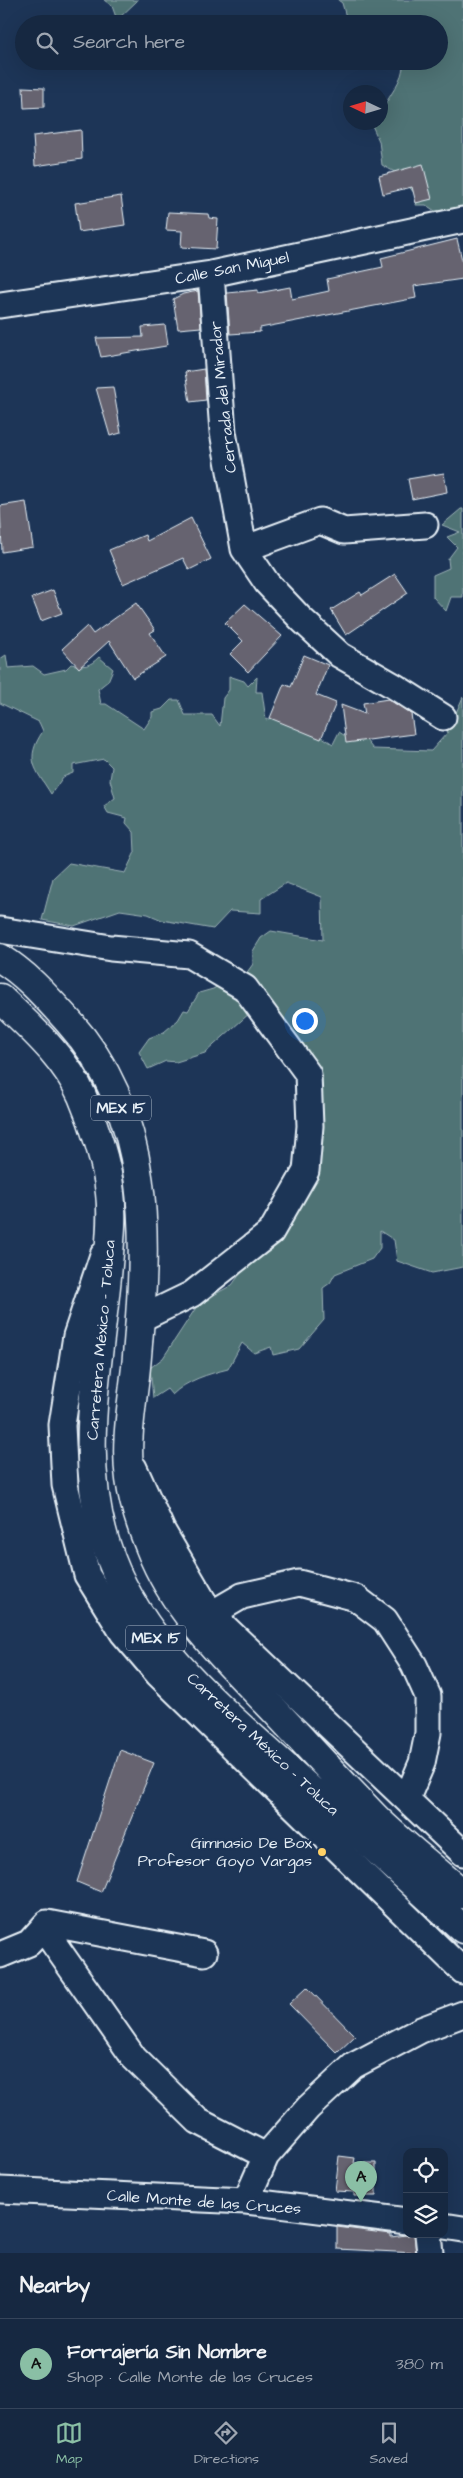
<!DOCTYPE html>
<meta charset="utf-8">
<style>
body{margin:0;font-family:"Architects Daughter",sans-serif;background:#1f3048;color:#f1f3f6}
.controls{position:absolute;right:15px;bottom:15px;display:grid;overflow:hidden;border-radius:10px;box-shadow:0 5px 20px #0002}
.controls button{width:45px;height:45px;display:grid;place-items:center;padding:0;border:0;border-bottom:1px solid #35445a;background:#162841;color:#f1f3f6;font:25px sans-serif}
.compass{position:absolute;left:343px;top:85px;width:45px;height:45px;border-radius:50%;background:#162841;box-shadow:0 5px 20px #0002;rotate:274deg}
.you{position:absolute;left:304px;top:1020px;width:18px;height:18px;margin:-12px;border:4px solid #fff;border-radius:50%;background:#1a73e8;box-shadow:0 0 0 8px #1a73e833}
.badge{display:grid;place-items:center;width:32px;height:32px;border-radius:50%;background:#8abfa5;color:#111;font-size:16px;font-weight:700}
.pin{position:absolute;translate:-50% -41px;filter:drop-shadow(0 1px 2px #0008)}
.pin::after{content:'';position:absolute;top:26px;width:18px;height:15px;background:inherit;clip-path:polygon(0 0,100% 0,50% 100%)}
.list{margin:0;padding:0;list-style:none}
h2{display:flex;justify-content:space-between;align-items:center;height:65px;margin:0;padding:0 20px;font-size:21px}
h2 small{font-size:16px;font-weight:400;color:#9ea6b1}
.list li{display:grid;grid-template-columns:32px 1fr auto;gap:15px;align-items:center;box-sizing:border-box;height:90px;padding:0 20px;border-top:1px solid #35445a}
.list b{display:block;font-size:19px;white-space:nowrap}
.list p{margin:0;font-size:16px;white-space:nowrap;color:#9ea6b1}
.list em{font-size:16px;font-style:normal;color:#9ea6b1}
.icon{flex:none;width:28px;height:28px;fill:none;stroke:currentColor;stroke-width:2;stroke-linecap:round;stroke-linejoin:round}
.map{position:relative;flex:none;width:463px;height:2253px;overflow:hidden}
.search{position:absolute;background:#162841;box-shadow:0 5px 20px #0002;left:15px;right:15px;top:15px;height:55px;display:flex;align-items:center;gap:12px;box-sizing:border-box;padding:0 18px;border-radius:28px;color:#9ea6b1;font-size:19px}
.sheet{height:155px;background:#162841}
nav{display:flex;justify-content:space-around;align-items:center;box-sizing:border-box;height:70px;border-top:1px solid #35445a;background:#162841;font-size:14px;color:#9ea6b1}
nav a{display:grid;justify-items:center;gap:2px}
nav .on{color:#8abfa5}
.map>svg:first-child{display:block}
.green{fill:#4f7374;stroke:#9cb2b6}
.building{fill:#666470;stroke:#e8f1f8}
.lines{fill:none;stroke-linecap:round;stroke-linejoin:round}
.minor-casing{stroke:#e8f1f8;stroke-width:29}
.major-casing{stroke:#e8f1f8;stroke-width:31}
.minor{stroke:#1d3557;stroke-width:25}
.major{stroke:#1d3557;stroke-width:28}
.poi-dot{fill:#ffd166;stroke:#1d3557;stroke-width:2}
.labels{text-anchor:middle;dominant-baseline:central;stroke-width:5;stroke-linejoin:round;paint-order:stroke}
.shield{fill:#1d3557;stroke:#abb9c8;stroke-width:1}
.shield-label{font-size:15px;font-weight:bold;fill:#e8f1f8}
.street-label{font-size:16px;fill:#e8f1f8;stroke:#1d3557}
.poi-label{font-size:16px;fill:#e8f1f8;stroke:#1d3557;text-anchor:end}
</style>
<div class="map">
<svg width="463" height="2253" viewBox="0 0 463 2253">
<rect width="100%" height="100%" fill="#1d3557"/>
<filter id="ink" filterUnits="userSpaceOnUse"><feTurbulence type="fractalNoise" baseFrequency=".02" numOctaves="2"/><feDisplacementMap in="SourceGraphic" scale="10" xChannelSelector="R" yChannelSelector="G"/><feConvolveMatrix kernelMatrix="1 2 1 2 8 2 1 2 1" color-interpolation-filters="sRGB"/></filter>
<g filter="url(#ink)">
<path class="green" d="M 104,0 L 138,0 L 117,20 L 112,6 Z
M 338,0 L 463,0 L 463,208 L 435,211 L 426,205 L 416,205 L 418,198 L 400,175 L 382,165 L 379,141 L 371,123 L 380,122 C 381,102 400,88 403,68 L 398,61 L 439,61 L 439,24 L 348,24 L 342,3 Z
M 461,509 L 463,509 L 463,597 L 451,597 L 446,611 L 433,597 L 433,575 L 449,568 L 448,559 L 457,547 L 447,537 L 460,532 L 442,525 Z
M 6,655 L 8,668 L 33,666 L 44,674 L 66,669 L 71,664 C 84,667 89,667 99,657 L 113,669 L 108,681 L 98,689 L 101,704 L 106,704 L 144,729 L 152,717 L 152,712 L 162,709 L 171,700 L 179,700 L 185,715 L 212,715 L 220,726 L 223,698 L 229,690 L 229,676 L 244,681 L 248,686 L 257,677 L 256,692 L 262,692 L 266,720 L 284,712 L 333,744 L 339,732 L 355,742 L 362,735 L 373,749 L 431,751 L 447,733 L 463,697 L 463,1267 L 432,1273 L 397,1261 L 394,1240 L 380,1231 L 380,1248 L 372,1259 L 335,1274 L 330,1283 L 323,1288 L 324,1320 L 299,1349 L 273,1355 L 271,1347 L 254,1353 L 242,1343 L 228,1369 C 208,1374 187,1380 172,1395 L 167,1389 L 153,1398 L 150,1368 L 163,1358 L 199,1303 L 232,1285 L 262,1244 L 290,1172 L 315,1125 L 321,1073 L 316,1062 L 308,1052 L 299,1037 L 274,1007 L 251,1012 L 205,1053 L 176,1062 L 166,1061 L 148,1069 L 139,1052 L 149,1038 L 164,1032 L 178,1020 L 184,1010 L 188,1011 L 199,993 L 213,989 L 235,976 L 237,986 L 253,964 L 253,951 L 261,938 L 271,931 L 323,940 L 322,897 L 286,883 L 261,899 L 261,913 L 230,911 L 213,929 L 162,920 L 148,914 L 120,910 L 74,926 L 42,920 L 53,878 L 69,863 L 125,873 L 135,852 L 134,832 L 126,823 L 127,818 L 108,813 L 104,806 L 115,798 L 110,780 L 112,767 L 104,759 L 73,765 L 73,773 L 63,777 L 51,794 C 35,768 24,760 43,731 L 39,722 L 0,703 L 0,659 Z"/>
<path class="building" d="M 23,87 L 44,88 L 44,107 L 24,108 Z
M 81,130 L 82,159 L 35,166 L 33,136 Z
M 423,164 L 432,199 L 416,203 L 412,187 L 383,194 L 379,176 Z
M 121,196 L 125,225 L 79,232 L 75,203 Z
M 168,212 L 208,214 L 209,218 L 218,219 L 216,249 L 181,247 L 182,231 L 166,230 Z
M 457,239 L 463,264 L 463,279 L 414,286 L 416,298 L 260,328 L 260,332 L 230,334 L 227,293 L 258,290 L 258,293 L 290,287 L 292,299 L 329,291 L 327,279 L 383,267 L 381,258 Z
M 198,291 L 201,327 L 178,329 L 173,299 L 183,294 Z
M 165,325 L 168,344 L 166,346 L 101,357 L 96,338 L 143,337 L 142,327 Z
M 204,369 L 206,400 L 190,402 L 185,372 Z
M 113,387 L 121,433 L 110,436 L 96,388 Z
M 444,473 L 447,492 L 412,499 L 408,479 Z
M 26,502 L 33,547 L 2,552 L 0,506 Z
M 191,518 L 211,559 L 189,570 L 183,558 L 123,584 L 109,550 L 145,535 L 147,541 Z
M 395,574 L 408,593 L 346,635 L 331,610 L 360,592 L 362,595 Z
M 53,590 L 62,613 L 41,621 L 32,598 Z
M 136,603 L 155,630 L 150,633 L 166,657 L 133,678 L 109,641 L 79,668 L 62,649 L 87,626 L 93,634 Z
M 245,604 L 282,636 L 248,672 L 230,654 L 243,641 L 225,623 Z
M 304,655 L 328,665 L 316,695 L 336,703 L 321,739 L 270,718 L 284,684 L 291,687 Z
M 388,699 L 411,714 L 414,734 L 346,743 L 341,705 L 365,714 L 363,703 Z
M 120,1750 L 154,1763 L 101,1892 L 77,1882 Z
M 307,1987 L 355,2036 L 337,2053 L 289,2004 Z
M 339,2156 L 355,2158 L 354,2163 L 376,2163 L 376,2196 L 354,2196 L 354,2192 L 335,2191 Z
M 337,2227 L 391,2234 L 391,2237 L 414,2234 L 416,2253 L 337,2249 Z"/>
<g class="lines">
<defs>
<path id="minor" d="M 211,274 L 223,432 L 244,549 L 267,583 L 301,619 L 340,655 L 394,686 L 443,717
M 0,305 L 211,274 L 463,220
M 244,549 L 320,521 L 344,531 L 425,525
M 0,930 L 111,948 L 189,955 L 245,988 L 308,1074 L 310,1126 L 306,1171 L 271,1232 L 192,1294 L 140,1319
M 103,1255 L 76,1336 L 62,1425 L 65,1485 L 87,1575 L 123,1633 L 158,1674 L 463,1971
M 134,1468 L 162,1530 L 211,1614 L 463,1853
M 211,1614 L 242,1596 L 299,1583 L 356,1598 L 385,1620 L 414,1665 L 428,1696 L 428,1733 L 422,1763 L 407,1798
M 43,1928 L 134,2058 L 198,2121 L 266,2156
M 0,1955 L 29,1943 L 47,1923 L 204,1953
M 0,2190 L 246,2201 L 407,2221
M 246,2201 L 266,2156 L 308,2108 L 353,2066 L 421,2030 L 463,2014
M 444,2226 L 463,2229
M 428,2234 L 430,2253"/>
<path id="major" d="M 0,958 C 28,975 48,999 69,1022 C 154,1116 147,1239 137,1356 C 134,1396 124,1439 130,1479 C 133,1502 141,1526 150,1548 C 175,1613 228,1662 275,1711 C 308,1746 341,1782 375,1817 C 402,1844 434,1868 463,1894
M 0,998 C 30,1027 65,1057 82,1096 C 94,1124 107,1163 110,1193 C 113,1217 110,1241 108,1265 C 100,1363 74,1463 111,1559 C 145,1649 224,1711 293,1774 C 350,1826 406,1877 463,1929"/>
</defs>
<use href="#minor" class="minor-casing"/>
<use href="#major" class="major-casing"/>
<use href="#minor" class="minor"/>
<use href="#major" class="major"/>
</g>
</g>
<circle class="poi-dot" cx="322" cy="1852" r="5"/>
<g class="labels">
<g class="shield">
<rect x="91" y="1095.5" width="60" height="25" rx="4"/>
<rect x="126" y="1625.5" width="60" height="25" rx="4"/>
</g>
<g class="shield-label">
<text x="121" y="1108">MEX 15</text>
<text x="156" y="1638">MEX 15</text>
</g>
<g class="street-label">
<text transform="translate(232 268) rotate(-11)">Calle San Miguel</text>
<text transform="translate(223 397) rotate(-96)">Cerrada del Mirador</text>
<text transform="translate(101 1340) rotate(-85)">Carretera México - Toluca</text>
<text transform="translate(263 1744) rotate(43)">Carretera México - Toluca</text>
<text transform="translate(204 2202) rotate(4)">Calle Monte de las Cruces</text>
</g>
<g class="poi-label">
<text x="312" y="1843">Gimnasio De Box<tspan x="312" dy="18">Profesor Goyo Vargas</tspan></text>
</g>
</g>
</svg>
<div class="controls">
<button><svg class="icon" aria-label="locate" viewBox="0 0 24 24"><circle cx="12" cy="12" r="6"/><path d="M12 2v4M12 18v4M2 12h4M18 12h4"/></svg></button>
<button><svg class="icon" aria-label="layers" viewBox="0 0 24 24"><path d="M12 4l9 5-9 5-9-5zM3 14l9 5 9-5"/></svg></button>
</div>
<svg class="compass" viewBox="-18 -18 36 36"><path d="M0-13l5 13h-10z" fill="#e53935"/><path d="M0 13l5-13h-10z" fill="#9ea6b1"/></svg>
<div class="you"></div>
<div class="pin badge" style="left:361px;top:2202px">A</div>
<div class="search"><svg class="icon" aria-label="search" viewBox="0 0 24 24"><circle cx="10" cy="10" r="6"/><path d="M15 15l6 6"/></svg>Search here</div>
</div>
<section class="sheet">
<h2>Nearby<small></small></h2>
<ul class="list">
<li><span class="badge">A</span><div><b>Forrajería Sin Nombre</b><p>Shop · Calle Monte de las Cruces</p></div><em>380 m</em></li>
</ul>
</section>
<nav>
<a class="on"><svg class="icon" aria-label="map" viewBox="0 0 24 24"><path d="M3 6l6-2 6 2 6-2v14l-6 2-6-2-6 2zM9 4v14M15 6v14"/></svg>Map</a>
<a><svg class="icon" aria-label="directions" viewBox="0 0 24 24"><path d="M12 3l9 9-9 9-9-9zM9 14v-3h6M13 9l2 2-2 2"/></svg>Directions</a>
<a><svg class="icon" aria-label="saved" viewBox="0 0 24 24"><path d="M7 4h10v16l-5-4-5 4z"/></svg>Saved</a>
</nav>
